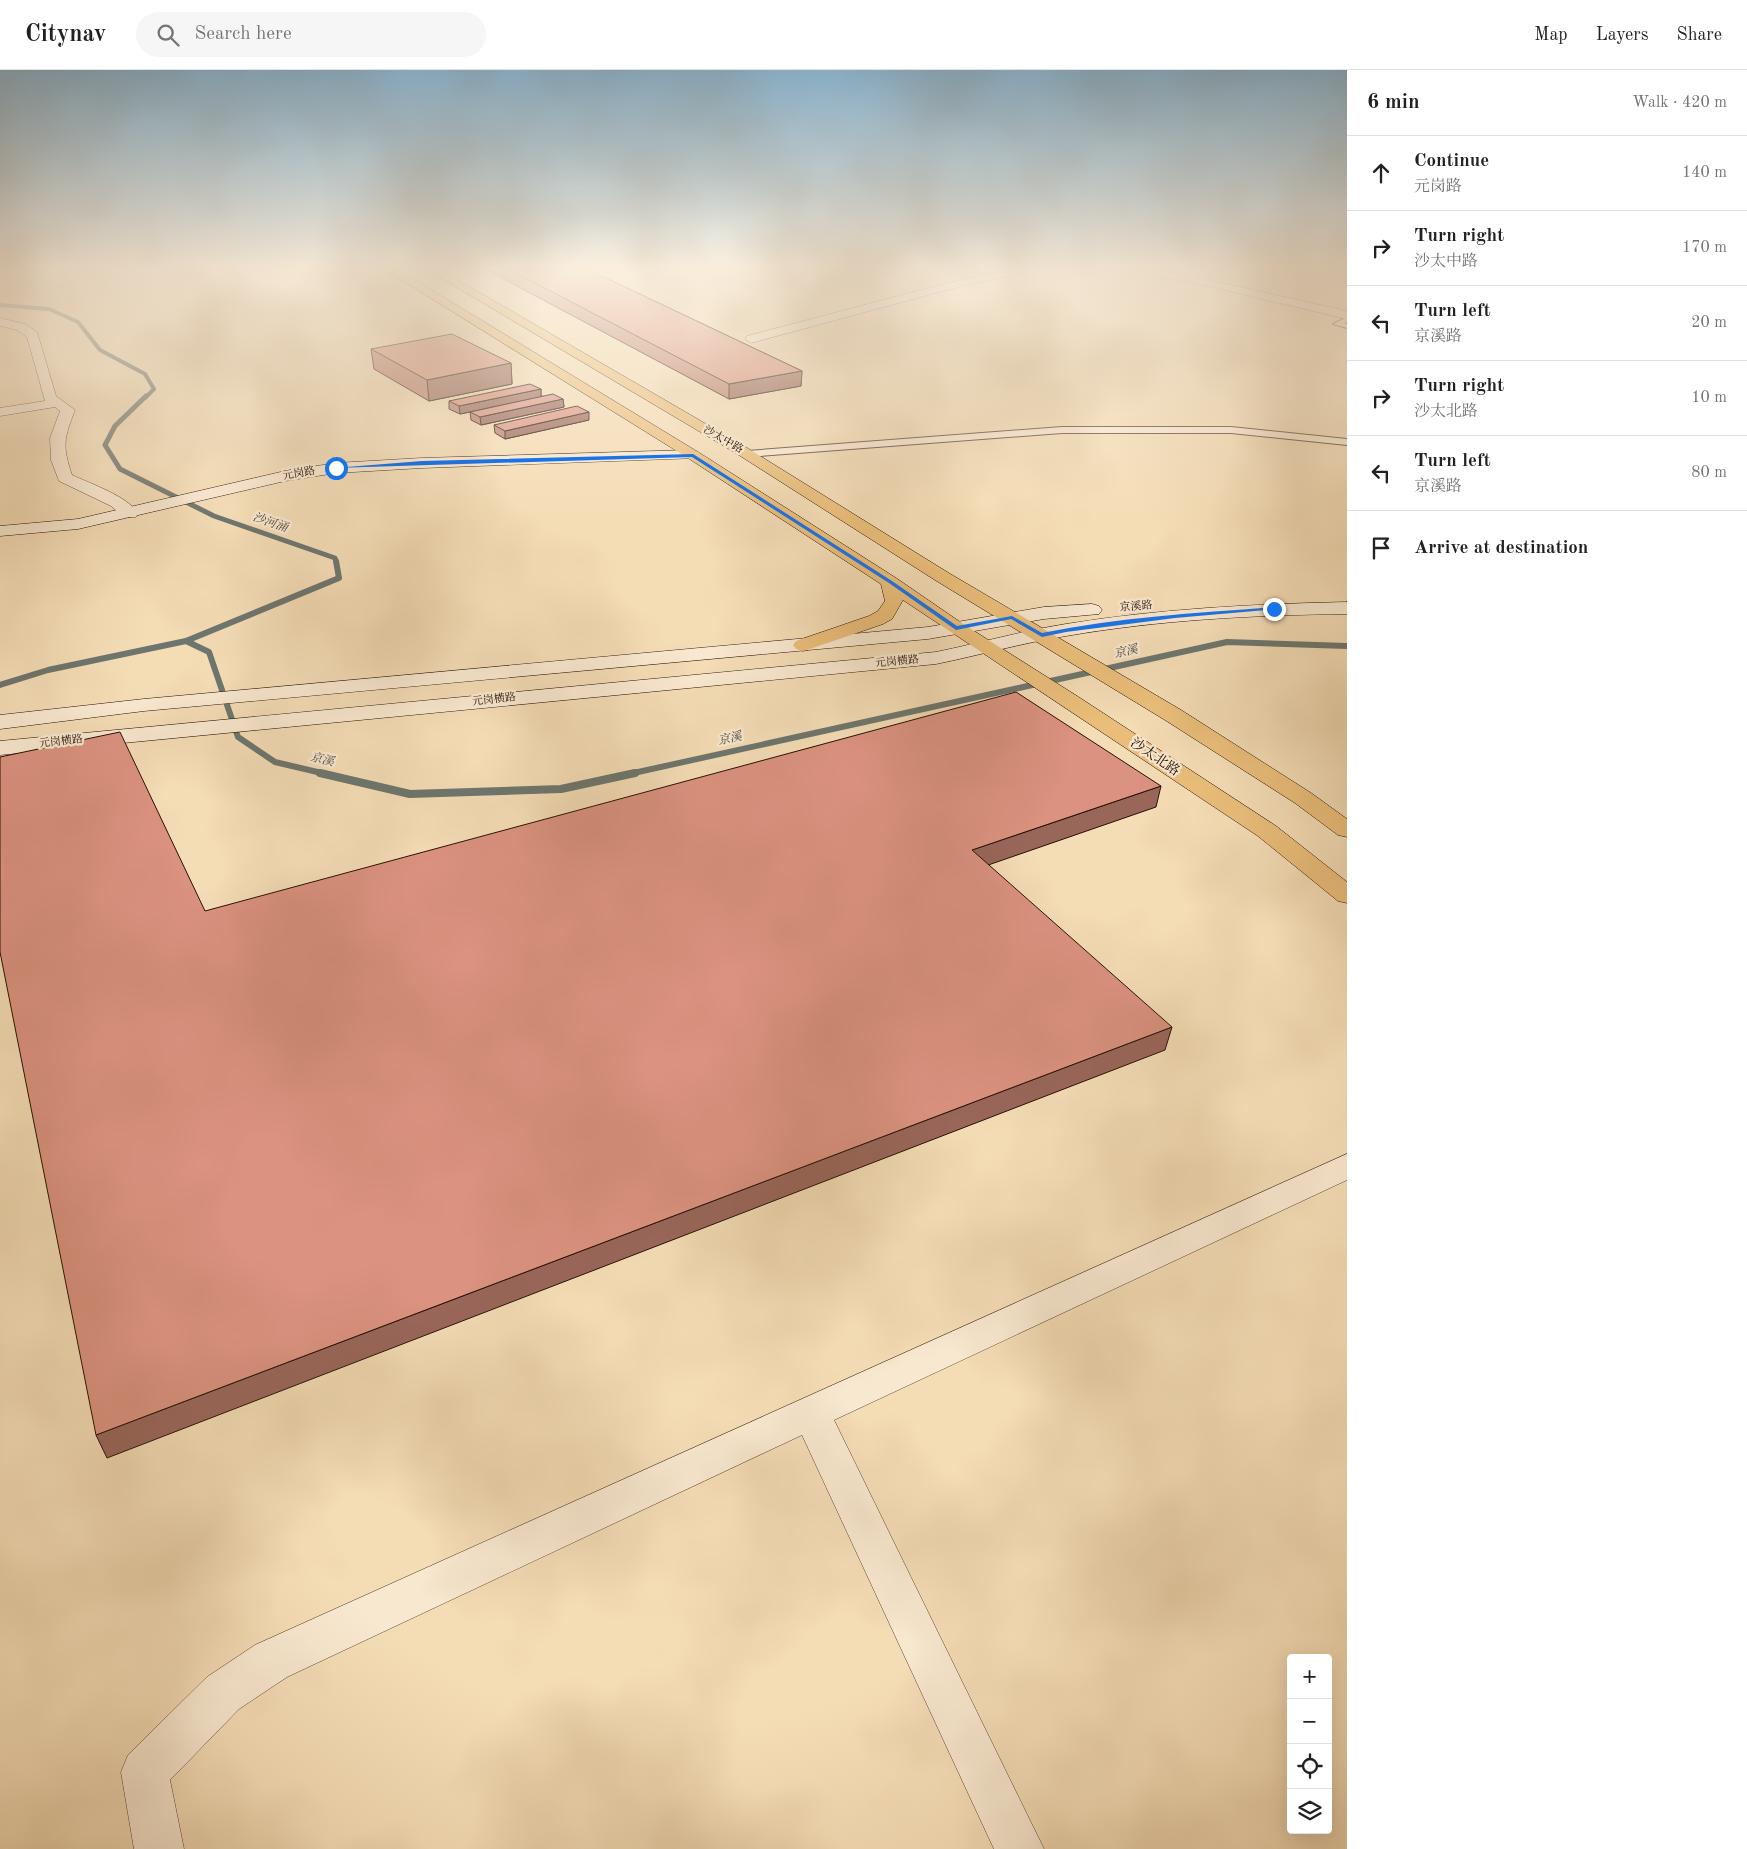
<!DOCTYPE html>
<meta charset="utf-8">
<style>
body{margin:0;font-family:"Old Standard TT","Noto Serif SC",serif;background:#f6f6f6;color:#202124}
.controls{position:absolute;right:15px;bottom:15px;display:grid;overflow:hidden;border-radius:5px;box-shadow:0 5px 20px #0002}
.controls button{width:45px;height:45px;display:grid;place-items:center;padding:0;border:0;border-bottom:1px solid #e0e0e0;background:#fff;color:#202124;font:25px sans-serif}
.stop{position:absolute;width:15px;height:15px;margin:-11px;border:4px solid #1a73e8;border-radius:50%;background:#fff}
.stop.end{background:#1a73e8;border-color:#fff;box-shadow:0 1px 5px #0008}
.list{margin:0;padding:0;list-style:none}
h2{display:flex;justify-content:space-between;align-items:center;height:65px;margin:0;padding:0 20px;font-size:21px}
h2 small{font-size:16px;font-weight:400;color:#757577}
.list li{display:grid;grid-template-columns:32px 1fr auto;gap:15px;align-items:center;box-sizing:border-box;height:75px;padding:0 20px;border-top:1px solid #e0e0e0}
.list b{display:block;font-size:19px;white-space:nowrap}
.list p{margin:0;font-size:16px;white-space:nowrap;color:#757577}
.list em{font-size:16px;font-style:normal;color:#757577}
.icon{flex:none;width:28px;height:28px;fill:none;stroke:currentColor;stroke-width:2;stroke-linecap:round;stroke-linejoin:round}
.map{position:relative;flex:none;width:1347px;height:1779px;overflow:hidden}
header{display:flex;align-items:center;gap:30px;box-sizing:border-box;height:70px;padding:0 25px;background:#fff;border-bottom:1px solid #e0e0e0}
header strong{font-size:24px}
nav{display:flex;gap:28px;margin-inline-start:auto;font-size:18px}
.search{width:350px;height:45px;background:#f6f6f6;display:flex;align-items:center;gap:12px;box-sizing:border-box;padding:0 18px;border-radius:28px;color:#757577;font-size:19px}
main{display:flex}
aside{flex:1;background:#fff}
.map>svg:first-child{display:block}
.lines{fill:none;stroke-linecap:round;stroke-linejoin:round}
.stream-far3{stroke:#6d766e;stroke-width:4}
.stream-far2{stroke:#6d766e;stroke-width:5}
.stream-far1{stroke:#6d766e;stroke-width:6}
.stream{stroke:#6d766e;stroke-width:8}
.lane-casing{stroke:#594331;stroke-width:2}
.street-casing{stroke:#594331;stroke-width:1}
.secondary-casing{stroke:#251005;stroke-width:1}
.primary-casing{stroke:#251005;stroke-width:1}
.lane{fill:#f8e8cf;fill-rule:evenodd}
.street{fill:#f8e8cf;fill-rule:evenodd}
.secondary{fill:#f8e8cf;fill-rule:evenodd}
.primary{fill:#eabe7a;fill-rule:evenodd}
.wall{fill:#bc7e6e;stroke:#251005}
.shaded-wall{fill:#99665a;stroke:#251005}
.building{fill:#db9280;stroke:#251005}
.route{fill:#1a73e8}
.labels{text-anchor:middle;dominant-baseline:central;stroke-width:4.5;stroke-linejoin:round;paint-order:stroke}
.far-street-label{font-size:11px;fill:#251005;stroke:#f8e8cf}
.far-water-label{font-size:12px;font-style:italic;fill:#4f4c42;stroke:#f8e8cf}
.street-label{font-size:14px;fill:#251005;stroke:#f8e8cf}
</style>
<header>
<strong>Citynav</strong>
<div class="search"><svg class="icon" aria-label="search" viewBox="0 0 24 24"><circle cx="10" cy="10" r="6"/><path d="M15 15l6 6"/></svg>Search here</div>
<nav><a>Map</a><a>Layers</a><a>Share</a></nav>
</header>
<main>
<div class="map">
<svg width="1347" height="1779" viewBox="0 0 1347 1779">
<rect width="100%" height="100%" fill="#f4dcb5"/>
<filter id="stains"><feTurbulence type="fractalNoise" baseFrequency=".004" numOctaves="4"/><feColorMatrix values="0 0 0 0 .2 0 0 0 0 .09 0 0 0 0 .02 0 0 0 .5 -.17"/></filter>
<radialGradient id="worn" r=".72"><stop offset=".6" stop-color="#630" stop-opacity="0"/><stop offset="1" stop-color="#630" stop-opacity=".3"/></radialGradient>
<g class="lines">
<path class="stream-far3" d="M 0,235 L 49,239 L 78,252 L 100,280 L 145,304 L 154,319 L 145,328"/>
<path class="stream-far2" d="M 146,326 L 115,356 L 105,375 L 120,399 L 214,446 L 335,488 L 336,492"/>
<path class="stream-far1" d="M 186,571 L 209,582 L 238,667 L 275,692 L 326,704
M 0,615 L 48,600 L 186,571 L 339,508 L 336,491
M 629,704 L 1227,572 L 1347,576"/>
<path class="stream" d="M 320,703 L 410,724 L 561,719 L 635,703"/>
<defs>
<path id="lane" d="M 1347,247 L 1347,252 L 1344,253 L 1347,254 L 1347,258 L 1333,254 Z
M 1062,357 L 1231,357 L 1347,369 L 1347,375 L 1231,363 L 1062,363 L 747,387 L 742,384 L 747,381 Z"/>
<path id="street" d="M 1009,199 L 1030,199 L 1029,201 L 950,219 L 751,273 L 745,269 L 747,266 L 944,214 Z
M 1130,199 L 1155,199 L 1191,206 L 1347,241 L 1347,249 L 1191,212 L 1135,202 Z
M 0,248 L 25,254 L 37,262 L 56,326 L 75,340 C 64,368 62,376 72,405 C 91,414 127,426 138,443 L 136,447 L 124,447 L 111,436 L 59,411 L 51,390 L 50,368 L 60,341 L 55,337 L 0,346 L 0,338 L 45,331 L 27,267 L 17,260 L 0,256 Z
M 1347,1084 L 1347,1110 L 834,1350 L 1044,1779 L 994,1779 L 802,1365 L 287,1607 L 239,1639 L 170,1710 L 184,1779 L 134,1779 L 121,1702 L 128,1685 L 207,1607 L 255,1575 Z"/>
<path id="secondary" d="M 693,380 L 698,382 L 701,385 L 698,388 L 422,398 L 336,403 L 285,411 L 78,459 L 0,466 L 0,456 L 78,449 L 285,401 L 336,393 L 422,388 Z
M 1347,532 L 1347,544 C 1253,545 1159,550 1066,566 C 1022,573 980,585 936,594 L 0,685 L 0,671 L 936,582 C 980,573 1022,561 1066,554 C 1159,539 1253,534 1347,532 Z
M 1092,534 L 1099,536 L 1102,540 L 1099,544 L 1044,549 L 928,569 L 144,641 L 0,659 L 0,645 L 144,629 L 928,557 L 1044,537 Z"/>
<path id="primary" d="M 384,199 L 397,199 L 698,382 L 896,508 L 963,554 L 1077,626 L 1276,756 L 1347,812 L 1347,833 L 1338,831 L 1258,766 L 903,530 L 892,549 L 883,554 L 810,579 L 803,581 L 796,579 L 793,575 L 796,571 L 869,546 L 878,541 L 885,531 L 881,514 L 688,388 Z
M 426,199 L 439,199 L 744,376 L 947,502 L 1181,640 L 1311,723 L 1347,749 L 1347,767 L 1338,765 L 1295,733 L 1165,650 L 935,510 L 734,382 Z"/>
</defs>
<use href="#lane" class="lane-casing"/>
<use href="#street" class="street-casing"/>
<use href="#secondary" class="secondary-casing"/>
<use href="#primary" class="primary-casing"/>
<use href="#lane" class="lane"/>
<use href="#street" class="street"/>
<use href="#secondary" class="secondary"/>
<use href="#primary" class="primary"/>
</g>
<path class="wall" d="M 485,199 L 587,199 L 802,301 L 801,316 L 729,329 Z
M 371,279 L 511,293 L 512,314 L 429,331 L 374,299 Z
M 541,319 L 541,326 L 563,329 L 564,337 L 481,355 L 471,350 L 470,342 L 460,344 L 449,339 L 449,331 Z
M 589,350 L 505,369 L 495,363 L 494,355 Z"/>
<path class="shaded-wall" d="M 511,293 L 512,314 L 429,331 L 427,310 Z
M 802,301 L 801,316 L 729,329 L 729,314 Z
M 541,319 L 541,327 L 460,344 L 459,336 Z
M 563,329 L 564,337 L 481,355 L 480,347 Z
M 589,342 L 589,350 L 505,369 L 505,361 Z
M 1161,716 L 1156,737 L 968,802 L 972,780 Z
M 1172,957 L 1165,980 L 107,1388 L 96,1365 Z"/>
<path class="building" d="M 508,199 L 587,199 L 802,301 L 729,314 Z
M 452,264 L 511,293 L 427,310 L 371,279 Z
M 530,314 L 541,319 L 459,336 L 449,331 Z
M 553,324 L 563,329 L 480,347 L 470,342 Z
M 577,336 L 589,342 L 505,361 L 494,355 Z
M 1016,622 L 1161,716 L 972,780 L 1172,957 L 96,1365 L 0,882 L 0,687 L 120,662 L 205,841 Z"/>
<linearGradient id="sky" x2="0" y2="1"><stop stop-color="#8ab6d3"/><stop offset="0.44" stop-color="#faefde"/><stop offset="1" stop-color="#faefde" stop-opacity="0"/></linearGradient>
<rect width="1347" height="448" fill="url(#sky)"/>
<path class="route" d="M 693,384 L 892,511 L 957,556 L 1012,546 L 1042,563 C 1118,547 1197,543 1274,537 L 1277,539 L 1175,548 L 1066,562 L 1042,567 L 1011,549 L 956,560 L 889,513 L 692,387 L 334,398 L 422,391 Z"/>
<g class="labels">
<g class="far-street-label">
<text transform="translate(723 370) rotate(30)">沙太中路</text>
<text transform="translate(299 404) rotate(-10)">元岗路</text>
<text transform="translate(1136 537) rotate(-4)">京溪路</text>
<text transform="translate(897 592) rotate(-5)">元岗横路</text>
<text transform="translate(494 630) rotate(-6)">元岗横路</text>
<text transform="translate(61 672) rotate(-6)">元岗横路</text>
</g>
<g class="far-water-label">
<text transform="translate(270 453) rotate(19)">沙河涌</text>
<text transform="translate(1126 582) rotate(-12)">京溪</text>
<text transform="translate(730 669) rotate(-12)">京溪</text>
<text transform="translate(322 690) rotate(13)">京溪</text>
</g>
<g class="street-label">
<text transform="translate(1155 687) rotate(34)">沙太北路</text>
</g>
</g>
<rect width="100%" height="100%" filter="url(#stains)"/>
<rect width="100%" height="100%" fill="url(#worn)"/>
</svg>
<div class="controls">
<button>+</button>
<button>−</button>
<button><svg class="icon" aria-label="locate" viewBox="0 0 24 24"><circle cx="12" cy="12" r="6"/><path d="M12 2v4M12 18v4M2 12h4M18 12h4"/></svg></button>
<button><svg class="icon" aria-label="layers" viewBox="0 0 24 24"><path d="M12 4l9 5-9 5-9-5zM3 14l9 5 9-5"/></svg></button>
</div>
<div class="stop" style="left:336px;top:398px"></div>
<div class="stop end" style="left:1274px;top:539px"></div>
</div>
<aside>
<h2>6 min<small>Walk · 420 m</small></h2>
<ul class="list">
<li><svg class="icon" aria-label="ahead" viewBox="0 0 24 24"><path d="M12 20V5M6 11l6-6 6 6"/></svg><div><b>Continue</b><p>元岗路</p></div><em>140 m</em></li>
<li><svg class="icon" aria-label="right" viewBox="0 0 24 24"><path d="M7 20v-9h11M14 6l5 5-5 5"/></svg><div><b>Turn right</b><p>沙太中路</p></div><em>170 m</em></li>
<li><svg class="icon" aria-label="left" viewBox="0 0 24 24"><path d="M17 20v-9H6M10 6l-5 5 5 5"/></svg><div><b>Turn left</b><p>京溪路</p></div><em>20 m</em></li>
<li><svg class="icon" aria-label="right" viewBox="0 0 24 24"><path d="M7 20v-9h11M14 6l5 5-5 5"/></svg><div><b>Turn right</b><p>沙太北路</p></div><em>10 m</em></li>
<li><svg class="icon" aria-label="left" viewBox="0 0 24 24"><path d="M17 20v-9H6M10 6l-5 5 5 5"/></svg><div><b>Turn left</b><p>京溪路</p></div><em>80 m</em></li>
<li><svg class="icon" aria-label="arrive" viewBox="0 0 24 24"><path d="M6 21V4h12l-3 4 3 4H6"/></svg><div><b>Arrive at destination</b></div></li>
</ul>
</aside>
</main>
